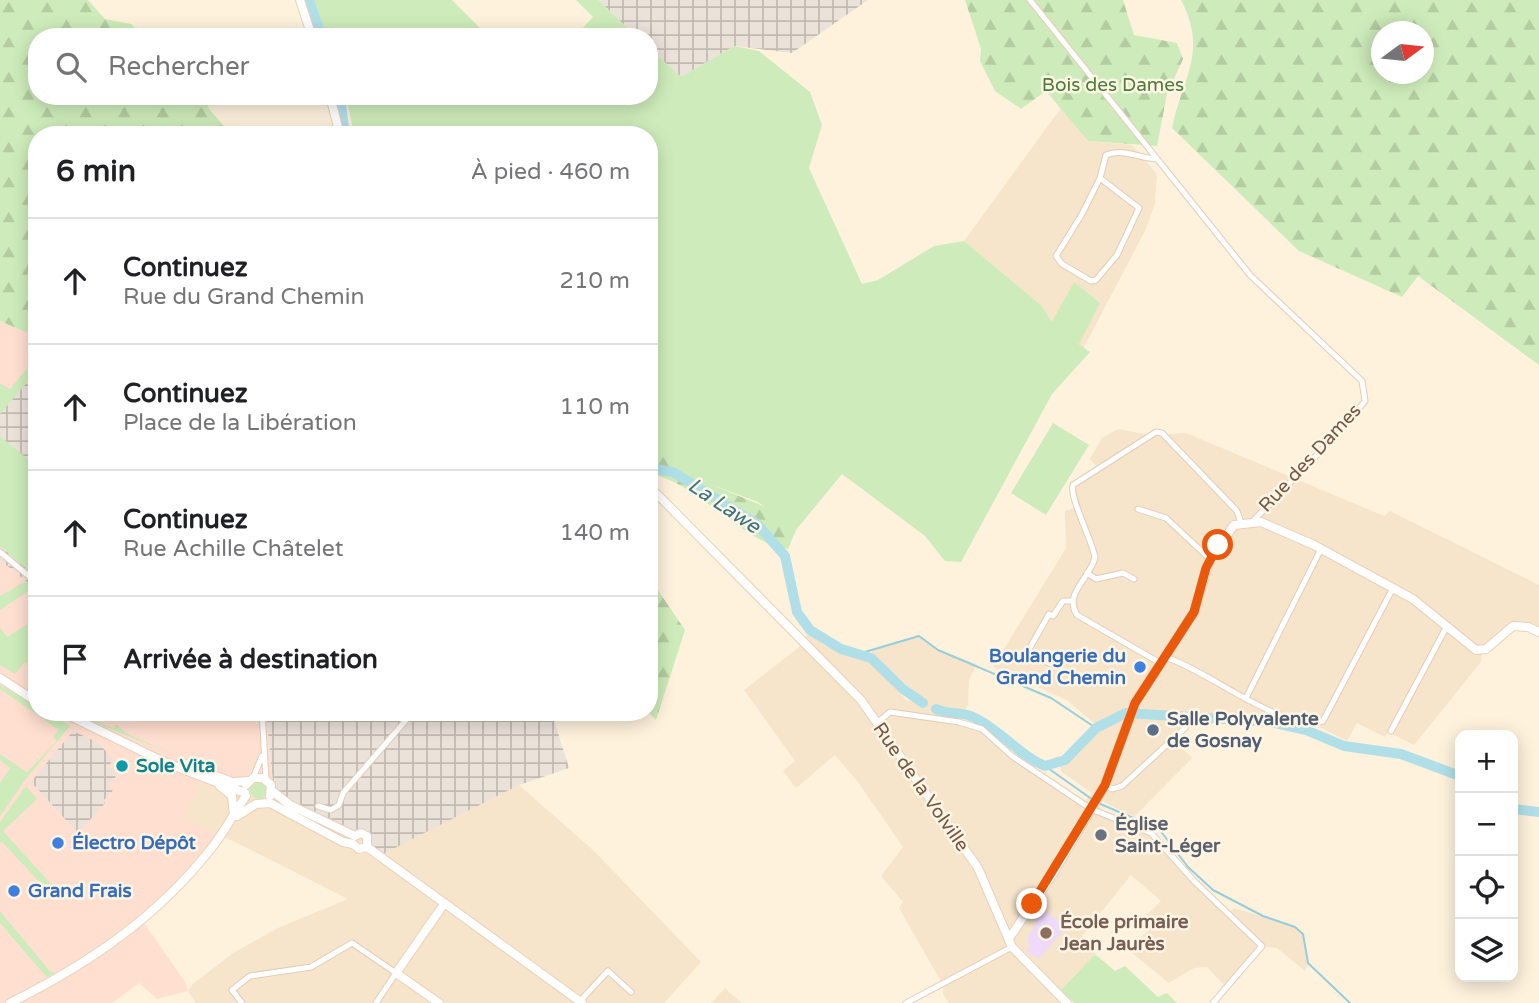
<!DOCTYPE html>
<html lang="fr">
<meta charset="utf-8">
<style>
body{margin:0;font-family:"Varela Round",sans-serif;background:#f6f6f6;color:#202124}
.controls{position:absolute;right:21px;bottom:21px;display:grid;overflow:hidden;border-radius:14px;box-shadow:0 4px 18px #0003}
.controls button{width:63px;height:63px;display:grid;place-items:center;padding:0;border:0;border-bottom:2px solid #e0e0e0;background:#fff;color:#202124;font:35px sans-serif}
.compass{position:absolute;left:1371px;top:21px;width:63px;height:63px;border-radius:50%;background:#fff;box-shadow:0 4px 18px #0003;rotate:75deg}
.stop{position:absolute;width:21px;height:21px;margin:-16px;border:5px solid #ea580c;border-radius:50%;background:#fff}
.stop.end{background:#ea580c;border-color:#fff;box-shadow:0 2px 7px #0008}
.list{margin:0;padding:0;list-style:none}
h2{display:flex;justify-content:space-between;align-items:center;height:91px;margin:0;padding:0 28px;font-size:30px}
h2 small{font-size:23px;font-weight:400;color:#757577}
.list li{display:grid;grid-template-columns:46px 1fr auto;gap:21px;align-items:center;box-sizing:border-box;height:126px;padding:0 28px;border-top:2px solid #e0e0e0}
.list b{display:block;font-size:26px;white-space:nowrap}
.list p{margin:0;font-size:23px;white-space:nowrap;color:#757577}
.list em{font-size:23px;font-style:normal;color:#757577}
.icon{flex:none;width:38px;height:38px;fill:none;stroke:currentColor;stroke-width:2;stroke-linecap:round;stroke-linejoin:round}
.map{position:relative;flex:none;width:1539px;height:1003px;overflow:hidden}
.search{position:absolute;background:#fff;box-shadow:0 4px 18px #0003;left:28px;top:28px;width:630px;height:77px;display:flex;align-items:center;gap:18px;box-sizing:border-box;padding:0 24px;border-radius:28px;color:#757577;font-size:26px}
.panel{position:absolute;background:#fff;box-shadow:0 4px 18px #0003;left:28px;top:126px;width:630px;height:595px;border-radius:28px}
.map>svg:first-child{display:block}
.residential{fill:#f6e4cb}
.commercial{fill:#ffdfd0}
.industrial{fill:url(#industrial-grid)}
.education{fill:#efdafa}
.green{fill:#ceecbb}
.forest{fill:url(#forest-firs);fill-rule:evenodd}
.lines{fill:none;stroke-linecap:round;stroke-linejoin:round}
.stream{stroke:#96cedb;stroke-width:2}
.river{stroke:#b1dfe8;stroke-width:10}
.street-casing{stroke:#e2cdb9;stroke-width:7}
.secondary-casing{stroke:#ead1b8;stroke-width:10}
.street{stroke:#fff;stroke-width:5}
.secondary{stroke:#fff;stroke-width:8}
.route{stroke:#ea580c;stroke-width:9}
.shop-dot{fill:#3f7fe0;stroke:#fff5e5;stroke-width:2.5}
.service-dot{fill:#5c6f8a;stroke:#fff5e5;stroke-width:2.5}
.culture-dot{fill:#0f9aa8;stroke:#fff5e5;stroke-width:2.5}
.worship-dot{fill:#6b7280;stroke:#fff5e5;stroke-width:2.5}
.education-dot{fill:#8d6e63;stroke:#fff5e5;stroke-width:2.5}
.labels{text-anchor:middle;dominant-baseline:central;stroke-width:5;stroke-linejoin:round;paint-order:stroke}
.park-label{font-size:19px;fill:#4c7c3b;stroke:#fff5e5}
.street-label{font-size:19px;fill:#755744;stroke:#fff5e5}
.shop-label{font-size:19px;font-weight:bold;fill:#366cbe;stroke:#fff5e5;text-anchor:start}
.service-label{font-size:19px;font-weight:bold;fill:#4e5e75;stroke:#fff5e5;text-anchor:start}
.culture-label{font-size:19px;font-weight:bold;fill:#0d838f;stroke:#fff5e5;text-anchor:start}
.worship-label{font-size:19px;font-weight:bold;fill:#5b616d;stroke:#fff5e5;text-anchor:start}
.education-label{font-size:19px;font-weight:bold;fill:#785e54;stroke:#fff5e5;text-anchor:start}
.water-label{font-size:21px;font-style:italic;fill:#3a7583;stroke:#fff5e5}
</style>
<div class="map">
<svg width="1539" height="1003" viewBox="0 0 1539 1003">
<defs>
<pattern id="industrial-grid" width="8" height="8" patternUnits="userSpaceOnUse" patternTransform="scale(1.75)"><rect width="8" height="8" fill="#ebe2da"/><path d="M0 4h8M4 0v8" fill="none" stroke="#c3bab2"/></pattern>
<pattern id="forest-firs" width="22" height="20" patternUnits="userSpaceOnUse" patternTransform="scale(1.75)"><rect width="22" height="20" fill="#ceecbb"/><path d="M5 1l3.5 6h-7zM16 11l3.5 6h-7z" fill="#b4cca2"/></pattern>
</defs>
<rect width="100%" height="100%" fill="#fef2dd"/>
<path class="residential" d="M 1061,108 L 1088,141 L 1132,145 L 1157,174 L 1155,203 L 1146,229 L 1083,349 L 1052,322 L 1041,305 L 964,241 Z
M 1118,429 L 1150,435 L 1186,433 L 1384,516 L 1390,511 L 1539,585 L 1539,632 L 1520,625 L 1482,651 L 1481,662 L 1414,745 L 1388,732 L 1385,737 L 1357,723 L 1347,741 L 1322,728 L 1270,718 L 1164,712 L 1138,712 L 1136,715 L 1188,720 L 1173,740 L 1192,758 L 1134,817 L 1102,801 L 1099,806 L 1103,814 L 1151,833 L 1229,913 L 1234,908 L 1295,927 L 1303,934 L 1308,963 L 1305,971 L 1277,948 L 1262,946 L 1227,988 L 1207,967 L 1194,968 L 1169,983 L 1127,949 L 1156,924 L 1147,915 L 1161,901 L 1131,875 L 1082,936 L 1092,945 L 1095,954 L 1058,993 L 1067,1003 L 949,1003 L 943,994 L 943,985 L 899,908 L 903,902 L 881,876 L 903,847 L 858,782 L 835,755 L 796,788 L 783,771 L 795,761 L 744,690 L 798,648 L 809,632 L 823,645 L 876,665 L 907,701 L 921,698 L 871,652 L 881,646 L 919,636 L 938,650 L 977,664 L 969,680 L 968,705 L 966,709 L 961,709 L 959,722 L 974,726 L 1082,805 L 1092,793 L 1062,772 L 1060,767 L 1101,730 L 1125,717 L 1128,710 L 1095,724 L 1067,700 L 993,667 L 1066,548 L 1065,511 L 1077,507 L 1073,485 L 1097,467 L 1090,459 L 1102,438 Z
M 209,768 L 274,792 L 331,823 L 368,838 L 382,854 L 519,785 L 595,852 L 701,962 L 664,1003 L 196,1003 L 188,991 L 193,984 L 233,953 L 278,928 L 348,899 L 229,839 L 181,819 Z
M 725,988 L 729,992 L 742,1003 L 711,1003 Z"/>
<path class="commercial" d="M 0,321 L 37,337 L 37,357 L 10,390 L 0,384 Z
M 0,560 L 37,590 L 37,712 L 266,712 L 274,792 L 209,768 L 182,819 L 219,834 L 189,875 L 142,920 L 185,982 L 188,991 L 157,999 L 139,983 L 112,1003 L 0,1003 Z"/>
<path class="industrial" d="M 598,0 L 868,0 L 792,53 L 734,46 L 681,77 L 649,48 L 649,37 L 637,37 Z
M 37,357 L 37,590 L 0,560 L 0,384 L 10,389 Z
M 266,712 L 548,712 L 553,717 L 569,768 L 519,785 L 381,855 L 368,838 L 331,823 L 274,792 Z
M 73,731 L 99,743 L 113,760 L 108,767 L 118,774 L 108,785 L 113,790 L 103,801 L 105,803 L 78,833 L 31,782 Z"/>
<path class="education" d="M 1040,908 L 1066,927 L 1039,959 L 1026,951 L 1030,946 L 1027,938 L 1037,923 L 1032,918 Z"/>
<path class="green" d="M 314,0 L 452,0 L 489,37 L 327,37 Z
M 576,0 L 598,0 L 637,37 L 574,37 L 593,17 Z
M 734,46 L 759,51 L 810,92 L 822,125 L 809,168 L 862,284 L 878,280 L 934,246 L 964,241 L 1041,305 L 1052,322 L 1074,282 L 1100,303 L 1079,344 L 1074,341 L 1090,352 L 1052,394 L 961,562 L 945,561 L 925,536 L 842,474 L 796,530 L 758,502 L 712,485 L 649,450 L 649,135 L 354,135 L 346,96 L 649,96 L 649,48 L 681,77 Z
M 37,357 L 37,371 L 0,414 L 0,384 L 10,389 Z
M 1053,423 L 1089,445 L 1046,515 L 1011,493 Z
M 0,436 L 37,467 L 37,578 L 0,546 Z
M 26,581 L 33,588 L 0,610 L 0,596 Z
M 37,618 L 37,670 L 25,662 L 15,674 L 0,665 L 0,627 L 7,637 Z
M 0,685 L 37,706 L 37,712 L 48,712 L 70,726 L 25,780 L 0,816 L 0,783 L 10,768 L 0,760 L 0,754 L 27,772 L 57,741 L 53,738 L 59,730 L 0,689 Z
M 87,712 L 92,714 L 91,719 L 114,728 L 116,724 L 126,733 L 170,753 L 84,718 Z
M250 790a9 9 0 1 1 18 0a9 9 0 1 1-18 0Z
M 26,786 L 37,799 L 3,831 L 52,885 L 44,887 L 2,842 L 0,843 L 0,822 Z
M 0,911 L 48,969 L 55,973 L 47,977 L 42,972 L 0,923 Z
M 1095,954 L 1115,971 L 1125,966 L 1158,997 L 1167,993 L 1177,1003 L 1074,1003 L 1061,990 Z"/>
<path class="forest" d="M 0,0 L 88,0 L 105,19 L 131,24 L 144,37 L 37,37 L 37,96 L 205,96 L 209,109 L 232,135 L 37,135 L 37,337 L 0,321 Z
M 965,0 L 1123,0 L 1134,35 L 1177,43 L 1183,59 L 1167,94 L 1157,146 L 1088,141 L 1046,91 L 1021,109 L 995,91 L 980,61 L 981,49 Z
M 1181,0 L 1539,0 L 1539,365 L 1418,276 L 1402,297 L 1299,251 L 1172,128 C 1183,76 1208,52 1181,0 ZM 1382,32 L 1424,32 L 1424,74 L 1382,74 Z
M 649,450 C 671,454 691,474 711,484 C 746,501 765,501 796,530 L 788,549 C 742,543 700,484 649,473 Z
M 649,577 L 685,630 L 656,720 L 648,712 Z"/>
<g class="lines">
<path class="stream" d="M 858,654 L 919,636 L 938,650 L 1051,698 L 1096,728
M 1045,766 L 1093,800
M 1098,803 L 1159,829 L 1188,867 L 1213,890 L 1263,916 L 1295,927 L 1303,934 L 1308,963 L 1350,1003"/>
<path class="river" d="M 309,0 L 322,37
M 340,96 L 345,135
M 649,468 L 673,472 L 757,524 L 785,556 L 797,612 L 810,630 L 841,649 L 871,658 L 903,689 L 923,703
M 936,709 C 948,715 961,711 973,717 C 1000,729 1017,754 1045,766 L 1065,760 L 1096,728 L 1126,713 L 1270,722 L 1306,730 L 1344,746 L 1401,754 L 1460,776
M 1513,809 L 1539,812"/>
<defs>
<path id="street" d="M 1030,0 L 1250,275 L 1362,381 L 1365,401 L 1341,430 L 1253,521
M 1100,178 L 1139,208 L 1117,255 L 1096,280 L 1091,281 L 1062,264 L 1056,256 L 1082,214 L 1100,178 L 1106,155 C 1124,148 1138,158 1157,159
M 1138,509 L 1166,518 L 1210,559
M 0,552 L 37,583
M 1087,573 L 1096,579 L 1123,573 L 1134,579
M 1167,658 C 1208,670 1281,732 1323,721 L 1393,588
M 1051,664 L 1027,653 L 1049,614 L 1053,616 L 1063,601 L 1072,601
M 1162,664 L 1077,615 C 1063,593 1091,578 1095,557 C 1092,540 1069,497 1073,485 L 1156,432 L 1162,433 L 1237,511 L 1241,523
M 1246,698 L 1321,549
M 262,712 L 266,779
M 876,724 L 890,712 L 959,722 L 982,729 L 1012,756 L 1091,809 L 1151,833 L 1195,882 L 1262,946 L 1213,1003
M 1391,731 L 1447,626
M 253,778 L 262,756
M 1105,785 L 1112,789 L 1122,786 L 1186,727
M 318,806 L 331,810 L 339,805 L 343,793 L 413,712
M 580,1001 L 608,971 L 631,992
M 242,1003 L 232,990 L 250,976 L 311,967 L 352,943 L 396,973 L 376,1003
M 906,1003 L 1012,947"/>
<path id="secondary" d="M 300,0 L 312,37
M 330,96 L 340,135
M 649,486 L 861,700 L 978,868 L 1012,947 L 1067,1003
M 0,678 L 37,702
M 62,712 L 164,762 L 245,793
M 182,763 L 232,782 L 249,781
M 246,785 L 253,778 L 263,778 L 271,785 L 270,796
M 220,786 L 232,796 L 234,816
M 272,791 L 290,805 L 355,836
M 237,816 L 256,804 L 270,803 L 343,842 L 353,844 L 359,849 L 367,847
M 355,836 L 361,833 L 367,836 L 367,847
M 367,847 L 582,1003
M 1010,937 L 1053,874 L 1105,785 L 1135,703 L 1194,612 L 1210,559 L 1234,525 L 1261,522 L 1314,545 L 1413,599 L 1476,650 L 1486,649 L 1513,626 L 1528,627 L 1539,632
M 10,1003 C 88,964 155,919 210,850 C 224,833 233,814 246,796
M 439,1003 L 396,973 L 444,904"/>
</defs>
<use href="#street" class="street-casing"/>
<use href="#secondary" class="secondary-casing"/>
<use href="#street" class="street"/>
<use href="#secondary" class="secondary"/>
</g>
<g class="lines">
<path class="route" d="M 1032,904 L 1105,785 L 1135,703 L 1194,612 L 1206,568 L 1218,545"/>
</g>
<g class="shop-dot">
<circle cx="1140" cy="667" r="7"/>
<circle cx="58" cy="843" r="7"/>
<circle cx="14" cy="891" r="7"/>
</g>
<circle class="service-dot" cx="1153" cy="730" r="7"/>
<circle class="culture-dot" cx="122" cy="766" r="7"/>
<circle class="worship-dot" cx="1101" cy="835" r="7"/>
<circle class="education-dot" cx="1046" cy="933" r="7"/>
<g class="labels">
<g class="park-label">
<text x="1113" y="85">Bois des Dames</text>
</g>
<g class="street-label">
<text transform="translate(1310 458) rotate(-47)">Rue des Dames</text>
<text transform="translate(921 787) rotate(55)">Rue de la Volville</text>
</g>
<g class="shop-label">
<text x="1126" y="656" text-anchor="end">Boulangerie du<tspan x="1126" dy="22">Grand Chemin</tspan></text>
<text x="72" y="843">Électro Dépôt</text>
<text x="28" y="891">Grand Frais</text>
</g>
<g class="service-label">
<text x="1167" y="719">Salle Polyvalente<tspan x="1167" dy="22">de Gosnay</tspan></text>
</g>
<g class="culture-label">
<text x="136" y="766">Sole Vita</text>
</g>
<g class="worship-label">
<text x="1115" y="824">Église<tspan x="1115" dy="22">Saint-Léger</tspan></text>
</g>
<g class="education-label">
<text x="1060" y="922">École primaire<tspan x="1060" dy="22">Jean Jaurès</tspan></text>
</g>
<g class="water-label">
<text transform="translate(724 506) rotate(34)">La Lawe</text>
</g>
</g>
</svg>
<div class="controls">
<button>+</button>
<button>−</button>
<button><svg class="icon" aria-label="locate" viewBox="0 0 24 24"><circle cx="12" cy="12" r="6"/><path d="M12 2v4M12 18v4M2 12h4M18 12h4"/></svg></button>
<button><svg class="icon" aria-label="layers" viewBox="0 0 24 24"><path d="M12 4l9 5-9 5-9-5zM3 14l9 5 9-5"/></svg></button>
</div>
<svg class="compass" viewBox="-18 -18 36 36"><path d="M0-13l5 13h-10z" fill="#e53935"/><path d="M0 13l5-13h-10z" fill="#757577"/></svg>
<div class="stop" style="left:1218px;top:545px"></div>
<div class="stop end" style="left:1032px;top:904px"></div>
<div class="search"><svg class="icon" aria-label="search" viewBox="0 0 24 24"><circle cx="10" cy="10" r="6"/><path d="M15 15l6 6"/></svg>Rechercher</div>
<section class="panel">
<h2>6 min<small>À pied · 460 m</small></h2>
<ul class="list">
<li><svg class="icon" aria-label="ahead" viewBox="0 0 24 24"><path d="M12 20V5M6 11l6-6 6 6"/></svg><div><b>Continuez</b><p>Rue du Grand Chemin</p></div><em>210 m</em></li>
<li><svg class="icon" aria-label="ahead" viewBox="0 0 24 24"><path d="M12 20V5M6 11l6-6 6 6"/></svg><div><b>Continuez</b><p>Place de la Libération</p></div><em>110 m</em></li>
<li><svg class="icon" aria-label="ahead" viewBox="0 0 24 24"><path d="M12 20V5M6 11l6-6 6 6"/></svg><div><b>Continuez</b><p>Rue Achille Châtelet</p></div><em>140 m</em></li>
<li><svg class="icon" aria-label="arrive" viewBox="0 0 24 24"><path d="M6 21V4h12l-3 4 3 4H6"/></svg><div><b>Arrivée à destination</b></div></li>
</ul>
</section>
</div>
